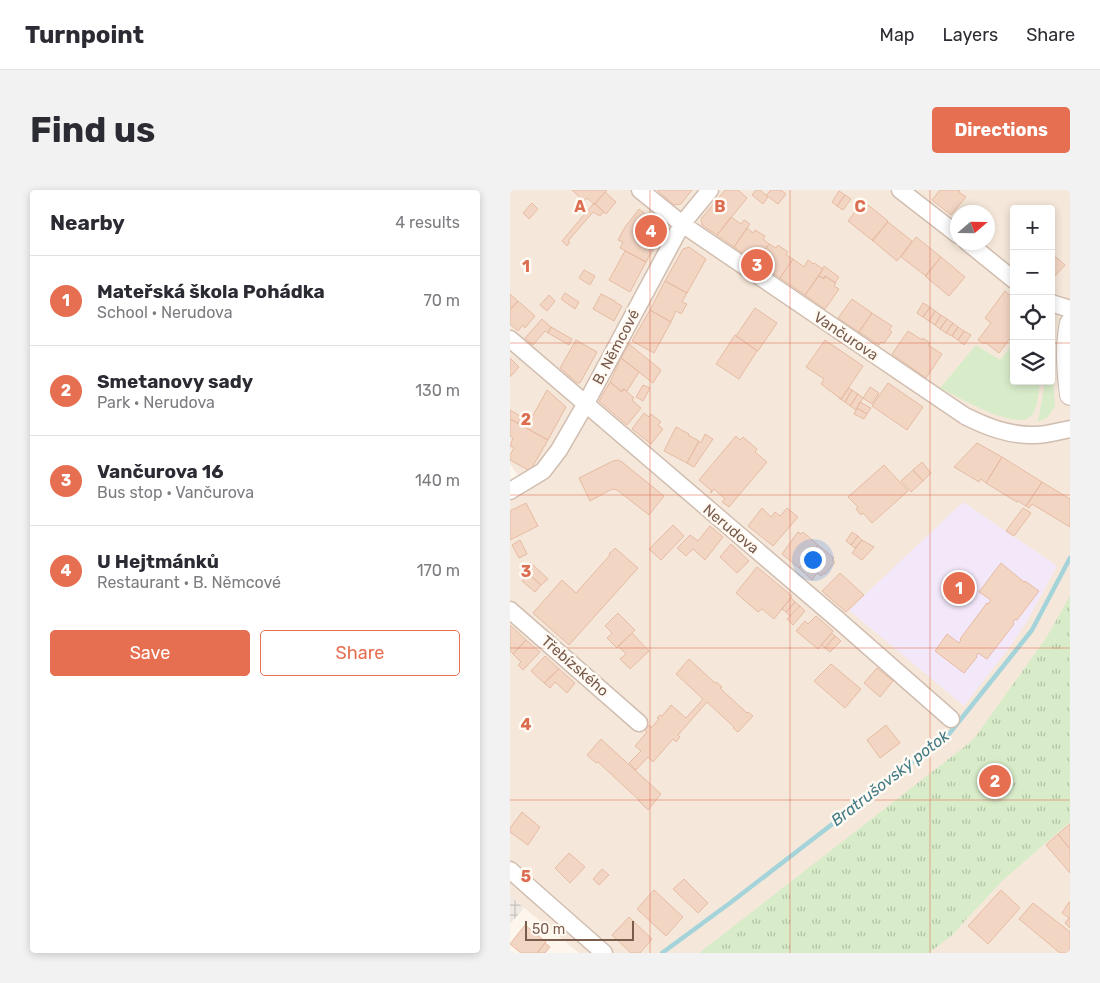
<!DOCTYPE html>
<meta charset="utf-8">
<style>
body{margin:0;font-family:Rubik,sans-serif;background:#f2f2f3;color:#2b2b33}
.controls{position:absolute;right:15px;top:15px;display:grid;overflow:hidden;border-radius:5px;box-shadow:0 2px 8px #0003}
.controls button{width:45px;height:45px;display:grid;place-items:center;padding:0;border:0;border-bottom:1px solid #e1e1e2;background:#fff;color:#2b2b33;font:25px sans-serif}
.compass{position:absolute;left:440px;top:15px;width:45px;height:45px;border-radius:50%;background:#fff;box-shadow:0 2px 8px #0003;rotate:70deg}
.scale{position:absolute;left:15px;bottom:12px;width:109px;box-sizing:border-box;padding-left:5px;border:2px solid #7a5c4d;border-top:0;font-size:14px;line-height:18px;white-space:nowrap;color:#7a5c4d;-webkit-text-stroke:4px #fffaf3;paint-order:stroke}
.you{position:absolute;left:302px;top:369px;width:18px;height:18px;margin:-12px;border:4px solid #fff;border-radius:50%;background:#1a73e8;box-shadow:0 0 0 8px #1a73e833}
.badge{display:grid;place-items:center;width:32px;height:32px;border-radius:50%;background:#e76f51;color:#fff;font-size:16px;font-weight:700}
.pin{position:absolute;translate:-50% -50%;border:2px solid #fff;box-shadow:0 1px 5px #0006}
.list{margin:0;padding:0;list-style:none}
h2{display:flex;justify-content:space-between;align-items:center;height:65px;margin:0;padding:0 20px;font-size:21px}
h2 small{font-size:16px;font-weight:400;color:#7c7c81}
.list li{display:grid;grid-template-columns:32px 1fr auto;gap:15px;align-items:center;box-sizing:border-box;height:90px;padding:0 20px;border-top:1px solid #e1e1e2}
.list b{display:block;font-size:19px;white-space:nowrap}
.list p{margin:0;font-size:16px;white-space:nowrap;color:#7c7c81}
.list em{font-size:16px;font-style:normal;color:#7c7c81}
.actions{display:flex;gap:10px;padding:15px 20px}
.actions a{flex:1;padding:11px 0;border:1px solid #e76f51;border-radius:5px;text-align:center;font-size:18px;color:#e76f51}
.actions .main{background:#e76f51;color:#fff}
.icon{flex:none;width:28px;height:28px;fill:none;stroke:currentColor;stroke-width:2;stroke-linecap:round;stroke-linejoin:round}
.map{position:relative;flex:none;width:560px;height:763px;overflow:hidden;border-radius:5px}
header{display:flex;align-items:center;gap:30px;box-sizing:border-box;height:70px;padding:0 25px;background:#fff;border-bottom:1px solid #e1e1e2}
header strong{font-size:24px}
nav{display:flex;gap:28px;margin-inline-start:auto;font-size:18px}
.intro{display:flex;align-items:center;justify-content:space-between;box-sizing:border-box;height:120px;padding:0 30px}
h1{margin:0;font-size:35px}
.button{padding:12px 22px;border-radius:5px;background:#e76f51;color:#fff;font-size:18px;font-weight:700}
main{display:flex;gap:30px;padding:0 30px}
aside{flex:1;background:#fff;border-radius:5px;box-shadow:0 2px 8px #0003}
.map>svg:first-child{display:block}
.residential{fill:#f5e8da;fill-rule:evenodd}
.industrial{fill:url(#industrial-grid)}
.education{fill:#f3e8fa}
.green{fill:#d8ecc9}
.park{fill:url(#park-tufts)}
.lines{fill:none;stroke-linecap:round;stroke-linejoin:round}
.stream{stroke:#a5d3da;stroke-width:4.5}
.building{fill:#f3d5c3;stroke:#e6bba3}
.minor-casing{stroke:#d1beb0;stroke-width:19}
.tertiary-casing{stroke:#d1beb0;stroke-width:22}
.minor{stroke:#fff;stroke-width:16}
.tertiary{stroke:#fff;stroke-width:20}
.grid{fill:none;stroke:#dc6d51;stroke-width:1;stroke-opacity:0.55}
.labels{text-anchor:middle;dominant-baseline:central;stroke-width:5;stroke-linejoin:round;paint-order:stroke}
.street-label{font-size:15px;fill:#7a5c4d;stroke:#fffaf3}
.water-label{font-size:16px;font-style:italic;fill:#437c86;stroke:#fffaf3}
.grid-label{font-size:16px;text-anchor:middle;font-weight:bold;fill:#dc6d51;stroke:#fffaf3;stroke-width:5;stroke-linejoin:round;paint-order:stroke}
</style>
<header>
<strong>Turnpoint</strong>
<nav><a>Map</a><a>Layers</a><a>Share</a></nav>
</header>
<div class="intro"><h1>Find us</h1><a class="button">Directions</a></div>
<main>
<aside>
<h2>Nearby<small>4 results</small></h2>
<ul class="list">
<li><span class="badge">1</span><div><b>Mateřská škola Pohádka</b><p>School · Nerudova</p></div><em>70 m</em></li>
<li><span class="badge">2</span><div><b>Smetanovy sady</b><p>Park · Nerudova</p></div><em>130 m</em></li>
<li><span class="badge">3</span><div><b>Vančurova 16</b><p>Bus stop · Vančurova</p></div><em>140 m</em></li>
<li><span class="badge">4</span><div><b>U Hejtmánků</b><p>Restaurant · B. Němcové</p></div><em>170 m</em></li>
</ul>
<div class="actions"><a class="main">Save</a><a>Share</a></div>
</aside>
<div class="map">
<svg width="560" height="763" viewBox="0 0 560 763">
<defs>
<pattern id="industrial-grid" width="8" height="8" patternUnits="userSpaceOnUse" patternTransform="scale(1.25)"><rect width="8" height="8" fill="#efe9e4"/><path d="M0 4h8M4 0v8" fill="none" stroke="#c7c0bb"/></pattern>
<pattern id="park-tufts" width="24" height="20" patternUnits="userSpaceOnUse" patternTransform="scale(1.25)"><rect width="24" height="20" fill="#d8ecc9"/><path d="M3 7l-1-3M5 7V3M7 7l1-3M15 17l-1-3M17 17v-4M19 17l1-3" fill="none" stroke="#b4c2a5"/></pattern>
</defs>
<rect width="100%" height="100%" fill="#fdf6ec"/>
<path class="residential" d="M 0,0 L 560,0 L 560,763 L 69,763 L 0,706 L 0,311 L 19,301 L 0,274 ZM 504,19 L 541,19 L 541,191 L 504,191 ZM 448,22 L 478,22 L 478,52 L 448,52 Z"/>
<path class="industrial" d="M 0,706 L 14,718 L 0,734 Z"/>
<path class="education" d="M 453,312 L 547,376 L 516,433 L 499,458 L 454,516 L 339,420 Z"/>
<path class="green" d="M 544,142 L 542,176 L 545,216 L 537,228 L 528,232 L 535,191 L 541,191 L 541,158 Z
M 504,152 L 504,191 L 530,191 C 529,200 528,219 522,225 C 520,227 516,230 513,230 C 491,232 450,208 430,198 L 466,155 L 490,170 Z"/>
<path class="park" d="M 560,406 L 560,632 L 492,691 L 441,746 L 419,763 L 189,763 L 463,550 L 536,448 Z"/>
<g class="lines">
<path class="stream" d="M 152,763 L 220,713 L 439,544 L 522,440 L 560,368"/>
</g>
<path class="building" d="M 62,0 L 97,0 L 84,14 L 77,8 L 74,11 Z
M 147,0 L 182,0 L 171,14 L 164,15 Z
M 215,0 L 228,0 L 237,8 L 207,45 L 192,35 L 191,29 Z
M 246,0 L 250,0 L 258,7 L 253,14 L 242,5 Z
M 261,0 L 271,0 L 276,4 L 268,14 L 256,5 Z
M 430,0 L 450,0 L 449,2 L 456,7 L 441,25 L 422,10 Z
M 329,1 L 335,5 L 327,16 L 322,12 Z
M 95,2 L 106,12 L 96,24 L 85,14 Z
M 335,5 L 341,9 L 333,20 L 327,16 Z
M 353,11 L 378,31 L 363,51 L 338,31 Z
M 22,13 L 28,19 L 19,29 L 13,23 Z
M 83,14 L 85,14 L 94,22 L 90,26 L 83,22 L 58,51 L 60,52 L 57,56 L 52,51 Z
M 129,19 L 152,37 L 153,43 L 136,72 L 110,58 L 113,52 L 108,50 L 115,37 Z
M 221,27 L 231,34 L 234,30 L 240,34 L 224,57 L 207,45 Z
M 378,32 L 402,51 L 387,71 L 362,50 Z
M 237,38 L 243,43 L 245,40 L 255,46 L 253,49 L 259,54 L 246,72 L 224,57 Z
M 406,47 L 431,67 L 416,86 L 391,67 Z
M 259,54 L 266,58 L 268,55 L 278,62 L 276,65 L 283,69 L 270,88 L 246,72 Z
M 179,57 L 196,69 L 177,103 L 155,91 L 173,59 Z
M 115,61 L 136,72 L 120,102 L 99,90 Z
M 541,63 L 555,75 L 541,90 Z
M 431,67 L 455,87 L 439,106 L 415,86 Z
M 283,69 L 294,77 L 298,70 L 303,74 L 304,73 L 313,79 L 295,105 L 270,88 Z
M 314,76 L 329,87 L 325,93 L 315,86 L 313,88 L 309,86 Z
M 74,80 L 85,86 L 80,95 L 69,88 Z
M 309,86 L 314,89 L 315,86 L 326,93 L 324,96 L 329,99 L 315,119 L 295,105 Z
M 155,91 L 177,103 L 172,112 L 177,114 L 171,124 L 166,121 L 161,132 L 140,120 Z
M 495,101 L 504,109 L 504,143 L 489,163 L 475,152 L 474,154 L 468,150 L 481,133 L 475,128 Z
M 55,103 L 69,112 L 65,119 L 51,109 Z
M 0,104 L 8,111 L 0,120 Z
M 91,104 L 105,111 L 105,112 L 112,116 L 104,131 L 83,119 Z
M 39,105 L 45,111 L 37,121 L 30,115 Z
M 342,109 L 362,123 L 349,142 L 328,128 Z
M 8,111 L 25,126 L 15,138 L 13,135 L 8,141 L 0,134 L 0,120 Z
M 413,113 L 420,117 L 413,127 L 407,123 Z
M 420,117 L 425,121 L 419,131 L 413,127 Z
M 245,118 L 267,133 L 248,161 L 226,146 Z
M 140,120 L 161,132 L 144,163 L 122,151 Z
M 425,121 L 431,125 L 425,135 L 419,131 Z
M 362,123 L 382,136 L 379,140 L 382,142 L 374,153 L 371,152 L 369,155 L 349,142 Z
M 431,125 L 437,129 L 430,139 L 425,135 Z
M 32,129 L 41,137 L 38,143 L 35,141 L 23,155 L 15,148 Z
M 437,129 L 443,133 L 436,143 L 430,139 Z
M 443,133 L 448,137 L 442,146 L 436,143 Z
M 41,137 L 62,149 L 59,155 L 38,143 Z
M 448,137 L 454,141 L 448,150 L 442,146 Z
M 398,141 L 412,150 L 413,148 L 420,153 L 418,155 L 432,164 L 416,188 L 382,164 Z
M 454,141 L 461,145 L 454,155 L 448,150 Z
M 225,145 L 247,161 L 229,189 L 206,174 Z
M 66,150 L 87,162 L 70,193 L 67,193 L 50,178 Z
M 315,150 L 353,176 L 331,209 L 311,194 L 314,189 L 296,177 Z
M 119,154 L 151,180 L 143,193 L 111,168 Z
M 0,168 L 9,177 L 0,187 Z
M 111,168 L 129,182 L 117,201 L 113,199 L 111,201 L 100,192 Z
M 100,192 L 112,202 L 114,199 L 124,208 L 122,210 L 131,218 L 117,235 L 89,211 Z
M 378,193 L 413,217 L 397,240 L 362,216 Z
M 133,195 L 140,198 L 133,211 L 126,207 Z
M 360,197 L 369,203 L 362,214 L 353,208 Z
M 339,198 L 342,200 L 335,212 L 329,208 L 331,209 Z
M 37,200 L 56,217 L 38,250 L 16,238 Z
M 342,200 L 348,204 L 340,216 L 335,212 Z
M 348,204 L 353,208 L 346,220 L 340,216 Z
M 350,212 L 361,218 L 357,224 L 347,218 Z
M 347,218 L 357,224 L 354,229 L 344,224 Z
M 0,220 L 12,227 L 8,233 L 0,229 Z
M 134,223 L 139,227 L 141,224 L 151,232 L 148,235 L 153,239 L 141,254 L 122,239 Z
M 0,229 L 38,250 L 20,281 L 0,270 L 0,265 L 4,258 L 0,256 L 3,248 L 0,246 Z
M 166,237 L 179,244 L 178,245 L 189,251 L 177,273 L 154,261 Z
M 195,244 L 203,249 L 184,277 L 177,273 L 189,251 L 191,253 Z
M 226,246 L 230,250 L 233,247 L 247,259 L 245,262 L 257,272 L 219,317 L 212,312 L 215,309 L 204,299 L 201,303 L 200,302 L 202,301 L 189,290 Z
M 467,253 L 492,267 L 476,293 L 471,289 L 469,292 L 444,277 Z
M 492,267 L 532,292 L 516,316 L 508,311 L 507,312 L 476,293 Z
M 108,270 L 112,272 L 154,306 L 139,325 L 107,300 L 102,299 L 80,311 L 69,288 L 103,271 Z
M 412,272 L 421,283 L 413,291 L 403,280 Z
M 374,275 L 398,301 L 362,333 L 353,323 L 351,325 L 346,319 L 348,317 L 338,307 Z
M 403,280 L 413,291 L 401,302 L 391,291 Z
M 532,292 L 560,309 L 560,337 L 522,314 L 519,318 L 516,316 Z
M 16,313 L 28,336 L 0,350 L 0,321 Z
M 252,318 L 261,327 L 265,322 L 270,326 L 277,318 L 288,327 L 263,356 L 238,336 Z
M 513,318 L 521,323 L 504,346 L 496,341 Z
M 163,335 L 174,346 L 151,370 L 139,359 Z
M 200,336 L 213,347 L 195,370 L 183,359 L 176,366 L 167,358 L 180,345 L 188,351 Z
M 288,342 L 291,344 L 293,342 L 308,355 L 289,378 L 272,364 Z
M 342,342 L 348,346 L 341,355 L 336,351 Z
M 348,346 L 352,350 L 345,358 L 341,355 Z
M 10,350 L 17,364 L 9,368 L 2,355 Z
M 352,350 L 364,357 L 352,370 L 342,363 Z
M 221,354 L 239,371 L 227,383 L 210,367 Z
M 308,355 L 324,368 L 322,370 L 325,372 L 315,384 L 314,383 L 311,386 L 307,383 L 302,390 L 289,378 Z
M 105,358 L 128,378 L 59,455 L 23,423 L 52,390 L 66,403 L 100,365 L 99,364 Z
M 20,372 L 38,389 L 31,395 L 14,379 Z
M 491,373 L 514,392 L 515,391 L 529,401 L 507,430 L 505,429 L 503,433 L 504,434 L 477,469 L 468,463 L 466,466 L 467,467 L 454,483 L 425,461 L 437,444 L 449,453 L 451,450 L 450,449 L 477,413 L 478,414 L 481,410 L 469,402 Z
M 247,377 L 282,406 L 264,429 L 252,419 L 248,422 L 226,403 Z
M 330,383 L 354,405 L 336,422 L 312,401 Z
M 19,384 L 31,395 L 25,402 L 12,391 Z
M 281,408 L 285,412 L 276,422 L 272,419 Z
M 285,412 L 290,416 L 280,426 L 276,422 Z
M 290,416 L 295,421 L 283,435 L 277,429 Z
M 108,423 L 125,440 L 107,458 L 97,448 L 102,443 L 95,436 Z
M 306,426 L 323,441 L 308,459 L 286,441 L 295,431 L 298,434 Z
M 0,435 L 16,450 L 3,464 L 0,461 Z
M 122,443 L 139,461 L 120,479 L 110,469 L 116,464 L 108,456 Z
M 322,443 L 325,446 L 315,458 L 311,455 Z
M 325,446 L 331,451 L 320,462 L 315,458 Z
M 16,450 L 30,462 L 13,480 L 8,475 L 11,472 L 3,464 Z
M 35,466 L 49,479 L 34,493 L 21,481 Z
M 179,469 L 205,493 L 206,492 L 212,497 L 210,498 L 213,501 L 237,523 L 238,522 L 243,526 L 228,542 L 223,538 L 224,537 L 197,512 L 168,545 L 170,547 L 166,552 L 163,549 L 143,572 L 138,567 L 126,580 L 119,573 L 131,561 L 125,556 L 137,542 L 135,540 L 139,535 L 141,538 L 149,529 L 147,528 L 150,525 L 152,526 L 161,515 L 176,528 L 193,509 L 166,484 Z
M 321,474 L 351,499 L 335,518 L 304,491 Z
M 367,478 L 383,491 L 370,507 L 354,493 Z
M 49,479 L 65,493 L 57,503 L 45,492 L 40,498 L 34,493 Z
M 376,535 L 390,553 L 370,568 L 357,550 Z
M 91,549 L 151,604 L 138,620 L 129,611 L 129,610 L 88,572 L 86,573 L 77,565 Z
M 12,622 L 30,637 L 18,655 L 0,642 L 0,638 Z
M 560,634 L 560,659 L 548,644 Z
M 548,644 L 560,659 L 560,683 L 536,655 Z
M 59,663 L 75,677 L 60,693 L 45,678 Z
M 92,679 L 99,685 L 89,695 L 83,689 Z
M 174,689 L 198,713 L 188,723 L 163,699 Z
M 144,700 L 173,727 L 156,746 L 127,719 Z
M 491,700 L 510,718 L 478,754 L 458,736 Z
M 559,712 L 560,713 L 560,738 L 555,733 L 559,728 L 552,723 Z
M 523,713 L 560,742 L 560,763 L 550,763 L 509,729 Z
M 119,727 L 142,749 L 130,763 L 121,763 L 102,745 Z
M 15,735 L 36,752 L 27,763 L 11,763 L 0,754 Z
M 35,753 L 40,757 L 35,763 L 27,763 Z"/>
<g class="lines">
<defs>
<path id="minor" d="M 130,0 L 172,34 L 455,226 C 477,237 500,246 525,245 C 537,245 549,241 560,239
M 390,0 L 448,45
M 457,52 L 504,90
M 541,113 L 560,119
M 0,149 L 326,428 L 441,529
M 0,301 L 33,281 L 49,260 L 75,215 L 172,34 L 200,0
M 0,420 L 129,533
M 0,680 L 94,763"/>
<path id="tertiary" d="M 560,133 C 555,157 557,180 560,205"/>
</defs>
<use href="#minor" class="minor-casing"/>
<use href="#tertiary" class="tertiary-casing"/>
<use href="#minor" class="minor"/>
<use href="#tertiary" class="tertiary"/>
</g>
<path class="grid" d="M 140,0 L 140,763M 280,0 L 280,763M 420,0 L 420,763M 0,153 L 504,153M 541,153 L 560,153M 0,305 L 560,305M 0,458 L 560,458M 0,610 L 560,610"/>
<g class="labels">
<g class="street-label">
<text transform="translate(336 146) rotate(34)">Vančurova</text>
<text transform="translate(106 157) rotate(-62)">B. Němcové</text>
<text transform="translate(221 339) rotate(40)">Nerudova</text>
<text transform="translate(65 476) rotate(41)">Třebízského</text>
</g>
<g class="water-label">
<text transform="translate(380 588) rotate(-38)">Bratrušovský potok</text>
</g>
</g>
<g class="grid-label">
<text x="70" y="22">A</text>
<text x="210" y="22">B</text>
<text x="350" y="22">C</text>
<text x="16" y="82">1</text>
<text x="16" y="235">2</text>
<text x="16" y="387">3</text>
<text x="16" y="540">4</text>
<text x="16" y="692">5</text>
</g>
</svg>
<div class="controls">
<button>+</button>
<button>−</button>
<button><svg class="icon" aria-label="locate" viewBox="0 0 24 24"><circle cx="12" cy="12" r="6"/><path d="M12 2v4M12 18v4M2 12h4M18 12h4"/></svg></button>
<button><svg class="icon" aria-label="layers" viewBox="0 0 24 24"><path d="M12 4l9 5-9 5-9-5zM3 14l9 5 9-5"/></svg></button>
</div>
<svg class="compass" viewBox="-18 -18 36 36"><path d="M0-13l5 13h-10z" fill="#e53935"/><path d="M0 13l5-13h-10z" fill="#7c7c81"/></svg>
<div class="scale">50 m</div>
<div class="you"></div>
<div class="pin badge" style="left:449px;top:398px">1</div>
<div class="pin badge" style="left:485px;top:591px">2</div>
<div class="pin badge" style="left:247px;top:75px">3</div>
<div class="pin badge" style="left:141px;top:41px">4</div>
</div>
</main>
